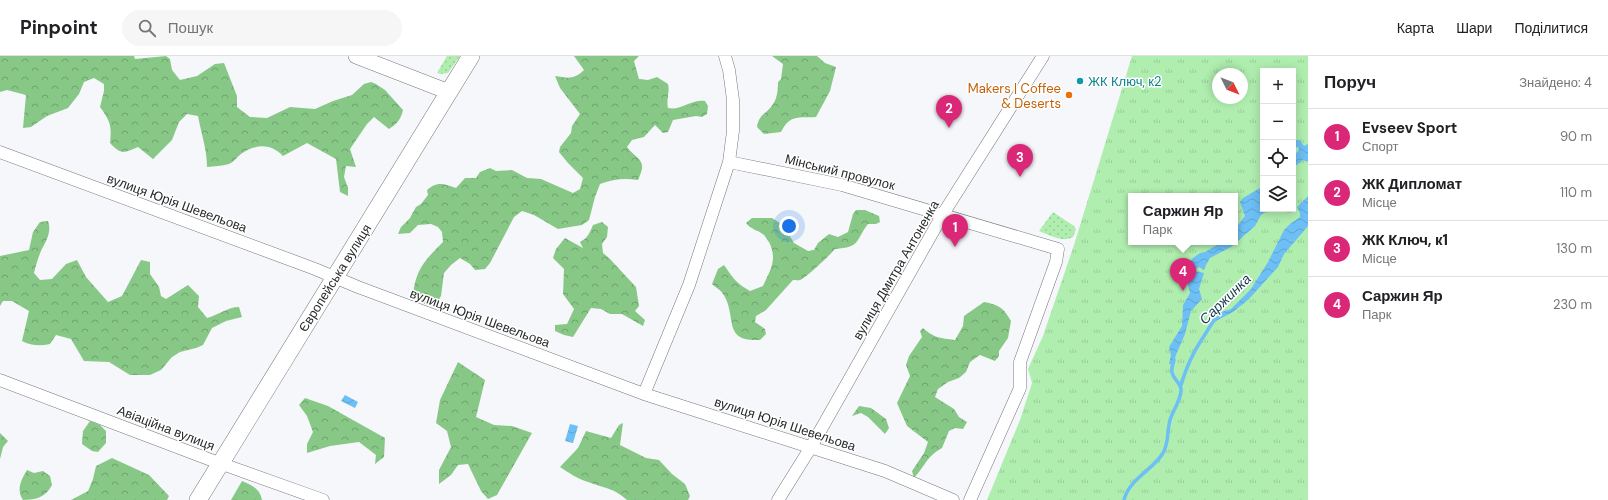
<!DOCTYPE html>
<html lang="uk">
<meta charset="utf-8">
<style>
body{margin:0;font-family:"DM Sans",sans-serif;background:#f6f6f6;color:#202124}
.controls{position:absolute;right:12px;top:12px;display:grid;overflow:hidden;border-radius:0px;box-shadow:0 2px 10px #0003}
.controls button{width:36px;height:36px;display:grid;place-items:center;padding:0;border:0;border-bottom:1px solid #e0e0e0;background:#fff;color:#202124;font:20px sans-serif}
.compass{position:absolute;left:1212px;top:12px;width:36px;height:36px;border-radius:50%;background:#fff;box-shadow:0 2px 10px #0003;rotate:132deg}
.you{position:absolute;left:789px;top:170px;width:14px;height:14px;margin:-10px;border:3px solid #fff;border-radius:50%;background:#1a73e8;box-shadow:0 0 0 6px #1a73e833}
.badge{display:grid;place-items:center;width:26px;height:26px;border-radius:50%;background:#db2777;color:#fff;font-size:13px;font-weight:700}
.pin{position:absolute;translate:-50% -33px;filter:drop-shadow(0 1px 2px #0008)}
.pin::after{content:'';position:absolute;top:21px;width:14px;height:12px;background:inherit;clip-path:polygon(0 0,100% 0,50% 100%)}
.popup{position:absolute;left:1128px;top:137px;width:110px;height:52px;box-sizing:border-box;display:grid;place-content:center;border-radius:0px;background:#fff;filter:drop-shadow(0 1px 3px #0005);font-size:13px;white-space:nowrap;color:#757577}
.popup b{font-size:15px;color:#202124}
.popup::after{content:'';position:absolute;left:50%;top:100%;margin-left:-8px;border:8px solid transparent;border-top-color:#fff}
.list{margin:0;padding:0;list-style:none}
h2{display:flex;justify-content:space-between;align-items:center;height:52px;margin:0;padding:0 16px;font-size:17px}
h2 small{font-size:13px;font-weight:400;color:#757577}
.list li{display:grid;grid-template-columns:26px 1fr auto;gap:12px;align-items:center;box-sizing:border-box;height:56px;padding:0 16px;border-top:1px solid #e0e0e0}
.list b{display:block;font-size:15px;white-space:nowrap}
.list p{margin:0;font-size:13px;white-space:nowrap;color:#757577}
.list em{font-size:13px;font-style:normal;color:#757577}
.icon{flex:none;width:22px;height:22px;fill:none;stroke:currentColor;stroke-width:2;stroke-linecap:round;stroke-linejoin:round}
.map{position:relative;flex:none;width:1308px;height:444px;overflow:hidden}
header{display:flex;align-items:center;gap:24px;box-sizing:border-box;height:56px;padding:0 20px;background:#fff;border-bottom:1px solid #e0e0e0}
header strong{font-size:19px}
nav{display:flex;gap:22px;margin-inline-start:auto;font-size:14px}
.search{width:280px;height:36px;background:#f6f6f6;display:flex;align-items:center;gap:10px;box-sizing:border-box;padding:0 14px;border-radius:22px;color:#757577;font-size:15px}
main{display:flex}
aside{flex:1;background:#fff}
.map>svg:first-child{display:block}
.grass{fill:url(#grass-dots)}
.forest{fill:url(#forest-crowns)}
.park{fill:url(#park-tufts);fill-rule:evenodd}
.water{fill:url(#water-waves)}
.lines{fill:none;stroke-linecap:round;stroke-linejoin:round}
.stream{stroke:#6dbff5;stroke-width:3.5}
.minor-casing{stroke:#76787b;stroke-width:13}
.tertiary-casing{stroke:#76787b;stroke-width:16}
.secondary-casing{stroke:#76787b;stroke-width:18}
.minor{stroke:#fff;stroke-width:12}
.tertiary{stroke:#fff;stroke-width:15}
.secondary{stroke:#fff;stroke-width:17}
.culture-dot{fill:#0f9aa8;stroke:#fff;stroke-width:1.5}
.food-dot{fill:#e8710a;stroke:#fff;stroke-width:1.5}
.labels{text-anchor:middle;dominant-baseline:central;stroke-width:3;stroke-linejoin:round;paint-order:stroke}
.culture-label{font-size:13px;fill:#0d838f;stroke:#fff;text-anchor:start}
.food-label{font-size:13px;fill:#c56008;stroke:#fff;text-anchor:end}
.street-label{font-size:13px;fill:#28292a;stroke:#fff}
.water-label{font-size:14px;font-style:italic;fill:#173a51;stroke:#fff}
</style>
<header>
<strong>Pinpoint</strong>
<div class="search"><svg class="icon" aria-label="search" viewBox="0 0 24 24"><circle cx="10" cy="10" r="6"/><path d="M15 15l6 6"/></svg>Пошук</div>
<nav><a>Карта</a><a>Шари</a><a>Поділитися</a></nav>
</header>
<main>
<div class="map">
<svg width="1308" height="444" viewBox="0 0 1308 444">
<defs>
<pattern id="grass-dots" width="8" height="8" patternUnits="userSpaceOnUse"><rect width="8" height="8" fill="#b0eeaf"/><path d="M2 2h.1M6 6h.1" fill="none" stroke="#97cc97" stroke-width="1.8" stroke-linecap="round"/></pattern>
<pattern id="forest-crowns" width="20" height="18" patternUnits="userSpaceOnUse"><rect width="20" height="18" fill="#88c887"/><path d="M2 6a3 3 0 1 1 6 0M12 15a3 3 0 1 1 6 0" fill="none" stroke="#6fa26f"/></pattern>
<pattern id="park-tufts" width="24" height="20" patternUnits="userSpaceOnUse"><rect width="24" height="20" fill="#b0eeaf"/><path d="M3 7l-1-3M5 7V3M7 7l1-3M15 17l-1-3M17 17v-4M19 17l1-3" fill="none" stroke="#97cc97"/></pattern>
<pattern id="water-waves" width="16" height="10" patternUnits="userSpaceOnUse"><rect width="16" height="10" fill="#6dbff5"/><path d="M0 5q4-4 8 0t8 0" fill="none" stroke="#5ea4d2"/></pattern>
</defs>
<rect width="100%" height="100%" fill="#f5f7fa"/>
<path class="grass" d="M 447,0 L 460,0 L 448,17 L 441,18 L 437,17 Z
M 1053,156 L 1074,170 L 1076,173 L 1073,181 C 1062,187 1050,179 1039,175 Z"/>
<path class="forest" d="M 0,0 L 134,0 L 135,3 L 166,0 L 170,3 L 172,14 L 180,24 L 197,20 L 215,8 L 224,7 L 237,40 L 237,51 L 250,61 L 267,62 L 290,51 L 315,53 L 333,45 L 352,39 L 364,28 L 371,26 L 376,28 L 385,34 L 403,54 C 401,63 397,68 389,73 L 374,61 L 367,68 L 350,93 L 356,111 L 346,110 L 344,121 L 348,132 L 348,140 L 340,136 L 336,103 L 307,87 L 283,100 C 270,87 256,88 241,98 C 237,101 234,106 229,108 C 222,110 214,110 207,111 C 207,93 201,77 198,60 L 187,58 L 179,66 L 172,84 L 153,103 L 138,91 C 124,97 121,99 110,87 C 112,69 110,65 100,51 L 104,35 L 104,28 L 94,22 L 84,26 L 79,38 L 68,52 L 47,60 L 31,71 L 23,72 L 26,39 L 7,34 L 0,36 Z
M 574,0 L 639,0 L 634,5 L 639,23 L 648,24 L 657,21 L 668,28 C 670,36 666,44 668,52 C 681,55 691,43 705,45 L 708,50 L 707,58 L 702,61 L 696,60 L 673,64 L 668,76 L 663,77 L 655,69 L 644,81 L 632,84 L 627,91 C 638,105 648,103 638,124 C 624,122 614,123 600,128 L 595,141 L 589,164 L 582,169 L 558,173 L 534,159 L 522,155 L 514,161 L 490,207 L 485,213 L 475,214 L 470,208 L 460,202 L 451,209 L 444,217 L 441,240 L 435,250 C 426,250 420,245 413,240 C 415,214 425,204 443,186 L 442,176 L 438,171 L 431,168 L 418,169 L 410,177 L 398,178 L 401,171 L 410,162 L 416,151 L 421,148 L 428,139 L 427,134 C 438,125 444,128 456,132 L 465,122 L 476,122 L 480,116 L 490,112 L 496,115 L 512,114 L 527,122 L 541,123 L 573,137 L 580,133 L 583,122 L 568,107 L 559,96 L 560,91 L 571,77 L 572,70 L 580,58 L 560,32 L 555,20 C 567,22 574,24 584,14 Z
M 772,0 L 817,0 L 825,7 L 836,11 L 830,35 L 816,61 C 799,62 790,58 781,76 L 764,78 L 757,71 C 759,59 764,59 771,51 C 777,44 778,35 778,26 L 781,23 L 783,8 Z
M 856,154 L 865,154 L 879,160 L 880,166 L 876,168 L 868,168 C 855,185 861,191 835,193 C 831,198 805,223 800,224 C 798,225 796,224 793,224 L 766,254 L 756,260 L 755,266 L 765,273 L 766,278 L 760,284 C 721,286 738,260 723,238 C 721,234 715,231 712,228 L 718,213 L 724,209 C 733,222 736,227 750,235 L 763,230 C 770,214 778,204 769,186 C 767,184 766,181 764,179 C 758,174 750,173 746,167 L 752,162 L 772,162 L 783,169 L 794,187 L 808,195 L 814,194 L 818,187 L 829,178 L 838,181 L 848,176 L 853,158 Z
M 48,165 C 52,176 46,185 41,195 C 38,202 36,209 34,217 L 40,224 L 52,223 L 66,208 L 77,204 L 86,221 L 108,246 L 122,240 L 141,204 L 150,206 L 150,218 L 159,231 L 161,240 L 166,243 L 188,229 L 199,240 L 198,251 L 207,262 C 218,259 228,251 239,251 L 242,261 L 226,265 L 212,272 L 203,289 L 196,292 L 180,296 L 172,301 L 161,314 L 150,319 L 130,319 L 109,306 L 84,305 L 71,283 L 56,279 L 50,288 C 41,290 31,290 22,285 L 29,255 L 12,245 L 3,245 L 0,250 L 0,200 L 29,194 L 33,176 L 40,166 Z
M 602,166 L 608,171 L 607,181 L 602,188 L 603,197 L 609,202 L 636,231 L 639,250 L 635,255 L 645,264 L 643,270 L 622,258 L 610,258 L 601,253 L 591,252 L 573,281 L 564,279 L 555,275 L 555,269 L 567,268 L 574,253 L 563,238 L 564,213 L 553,202 L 556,193 L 565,182 L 583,192 L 580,186 C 588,182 590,176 593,169 Z
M 984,246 C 999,249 1003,251 1011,265 L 1008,282 L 999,295 L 999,300 L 995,305 L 980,299 L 970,306 L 966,316 L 959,322 L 948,326 L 938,333 L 935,341 L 954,353 L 959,361 L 967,366 L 963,373 L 955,372 L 949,375 L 942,392 C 926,401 926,409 914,422 L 912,415 L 924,397 L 928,386 L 907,370 L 897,347 L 910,320 L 906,309 L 909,300 L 922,281 L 920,275 L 923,272 C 934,282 940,282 955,284 L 963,270 L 964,260 Z
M 458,306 L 485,324 L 476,361 L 494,369 L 512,370 L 532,377 L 497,439 L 488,443 L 481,435 L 468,408 L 458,409 L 451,419 L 439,428 L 439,414 L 451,391 L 447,375 L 436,367 L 440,344 Z
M 305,342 L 328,350 L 385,382 L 384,401 L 375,408 L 376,399 L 359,386 L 330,390 L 307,397 L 307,388 L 313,376 L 307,360 L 299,349 Z
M 859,350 L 871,352 L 886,363 L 889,372 L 885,378 L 868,361 L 861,357 L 852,360 Z
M 90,365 L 100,369 L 106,375 L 106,387 L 98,396 L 92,395 L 82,388 L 83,375 Z
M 623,367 L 620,389 L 646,402 L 659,404 L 672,418 L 685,428 L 690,440 L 688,444 L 627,444 C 614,432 604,432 588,426 C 578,423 569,417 560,411 L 578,392 L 586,375 L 611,382 L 619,369 Z
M 0,377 L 8,385 L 3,391 L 0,403 Z
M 112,402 L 149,419 L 169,440 L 167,444 L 71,444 L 88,435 L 93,423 L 96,410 Z
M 27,414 L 34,417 L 43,415 L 50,420 L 52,429 C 46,441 36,444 23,444 C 16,434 21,424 27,414 Z
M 242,425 C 252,429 260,433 262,444 L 231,444 Z"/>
<path class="park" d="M 1132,0 L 1308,0 L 1308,444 L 987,444 L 1020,364 L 1032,327 L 1028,313 L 1043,280 L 1074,189 ZM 1263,15 L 1293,15 L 1293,153 L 1263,153 ZM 1218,18 L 1242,18 L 1242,42 L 1218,42 ZM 1131,140 L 1235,140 L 1235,186 L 1131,186 Z"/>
<path class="water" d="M 1297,84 L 1300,84 L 1304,90 L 1308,88 L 1308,106 L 1303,104 L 1293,112 L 1293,100 L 1299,94 L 1298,91 L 1293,92 L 1293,87 Z
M 1263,123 L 1263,153 L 1271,153 L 1261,159 L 1255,170 L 1231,191 L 1210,202 L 1206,209 L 1204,214 L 1199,211 L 1197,212 L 1196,215 L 1204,217 L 1199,233 L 1202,243 L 1191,255 L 1185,278 L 1176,299 L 1173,309 L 1169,308 L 1171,299 L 1169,291 L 1182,270 L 1183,249 L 1190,237 L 1185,218 L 1187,210 L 1193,202 L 1200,197 L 1205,196 L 1222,186 L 1235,186 L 1235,173 L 1245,160 L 1240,146 L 1243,142 L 1260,132 Z
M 1308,140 L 1308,170 L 1284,198 L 1278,211 L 1249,243 L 1233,256 L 1212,267 L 1221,256 L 1231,253 L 1251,233 L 1268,206 L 1284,174 L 1290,168 L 1300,161 L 1300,157 L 1297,151 Z
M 345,339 L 358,346 L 355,352 L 341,345 Z
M 570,368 L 578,370 L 573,387 L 565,385 Z"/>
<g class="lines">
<path class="stream" d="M 1181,329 C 1186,312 1192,298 1202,283 C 1207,276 1210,269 1216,262
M 1124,444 C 1129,423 1153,414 1163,397 C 1169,387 1167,375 1170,364 C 1173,354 1180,346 1181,335 C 1182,327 1173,324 1172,316 C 1171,313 1173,308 1174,304"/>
<defs>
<path id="minor" d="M 0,96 L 315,213 L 358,231 L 644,338 L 885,415 L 953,444
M 729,106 L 842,129 L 1058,193 L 1056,206 L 1020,306 L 1020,332 L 970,444
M 0,324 L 211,404 L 323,444
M 644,338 L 689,229 L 729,106 L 733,75 L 733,44 L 729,14 L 725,0
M 778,444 L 811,391 L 943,158 L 1043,0"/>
<path id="tertiary" d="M 356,0 L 449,36"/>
<path id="secondary" d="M 198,444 L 471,0"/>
</defs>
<use href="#minor" class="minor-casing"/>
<use href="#tertiary" class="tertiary-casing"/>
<use href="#secondary" class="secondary-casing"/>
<use href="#minor" class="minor"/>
<use href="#tertiary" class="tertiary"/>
<use href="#secondary" class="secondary"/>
</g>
<circle class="culture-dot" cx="1080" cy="25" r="4"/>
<circle class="food-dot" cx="1069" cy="39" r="4"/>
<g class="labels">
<g class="culture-label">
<text x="1088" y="25">ЖК Ключ, к2</text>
</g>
<g class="food-label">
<text x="1061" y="32">Makers | Coffee<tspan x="1061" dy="15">&amp; Deserts</tspan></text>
</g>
<g class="street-label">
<text transform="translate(840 116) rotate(14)">Мінський провулок</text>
<text transform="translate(177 147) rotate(20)">вулиця Юрія Шевельова</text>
<text transform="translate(896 214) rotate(-60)">вулиця Дмитра Антоненка</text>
<text transform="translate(335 222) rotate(-58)">Європейська вулиця</text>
<text transform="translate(480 262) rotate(20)">вулиця Юрія Шевельова</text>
<text transform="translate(785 368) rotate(18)">вулиця Юрія Шевельова</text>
<text transform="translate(166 372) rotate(21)">Авіаційна вулиця</text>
</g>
<g class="water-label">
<text transform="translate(1225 243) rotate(-44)">Саржинка</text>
</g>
</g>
</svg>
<div class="controls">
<button>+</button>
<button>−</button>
<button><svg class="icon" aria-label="locate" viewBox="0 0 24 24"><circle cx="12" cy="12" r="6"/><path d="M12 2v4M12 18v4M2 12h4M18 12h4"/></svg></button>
<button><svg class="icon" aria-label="layers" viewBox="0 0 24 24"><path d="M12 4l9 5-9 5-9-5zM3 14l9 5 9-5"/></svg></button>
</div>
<svg class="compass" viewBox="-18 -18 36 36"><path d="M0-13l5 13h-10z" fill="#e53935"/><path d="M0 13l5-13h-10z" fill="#757577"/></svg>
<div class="you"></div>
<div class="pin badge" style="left:955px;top:191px">1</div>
<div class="pin badge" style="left:949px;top:72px">2</div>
<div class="pin badge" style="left:1020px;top:121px">3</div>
<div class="pin badge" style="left:1183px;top:235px">4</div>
<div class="popup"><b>Саржин Яр</b>Парк</div>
</div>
<aside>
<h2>Поруч<small>Знайдено: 4</small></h2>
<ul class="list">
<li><span class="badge">1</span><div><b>Evseev Sport</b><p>Спорт</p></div><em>90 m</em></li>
<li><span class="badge">2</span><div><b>ЖК Дипломат</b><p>Місце</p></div><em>110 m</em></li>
<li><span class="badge">3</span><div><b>ЖК Ключ, к1</b><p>Місце</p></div><em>130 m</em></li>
<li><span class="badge">4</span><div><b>Саржин Яр</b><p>Парк</p></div><em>230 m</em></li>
</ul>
</aside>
</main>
